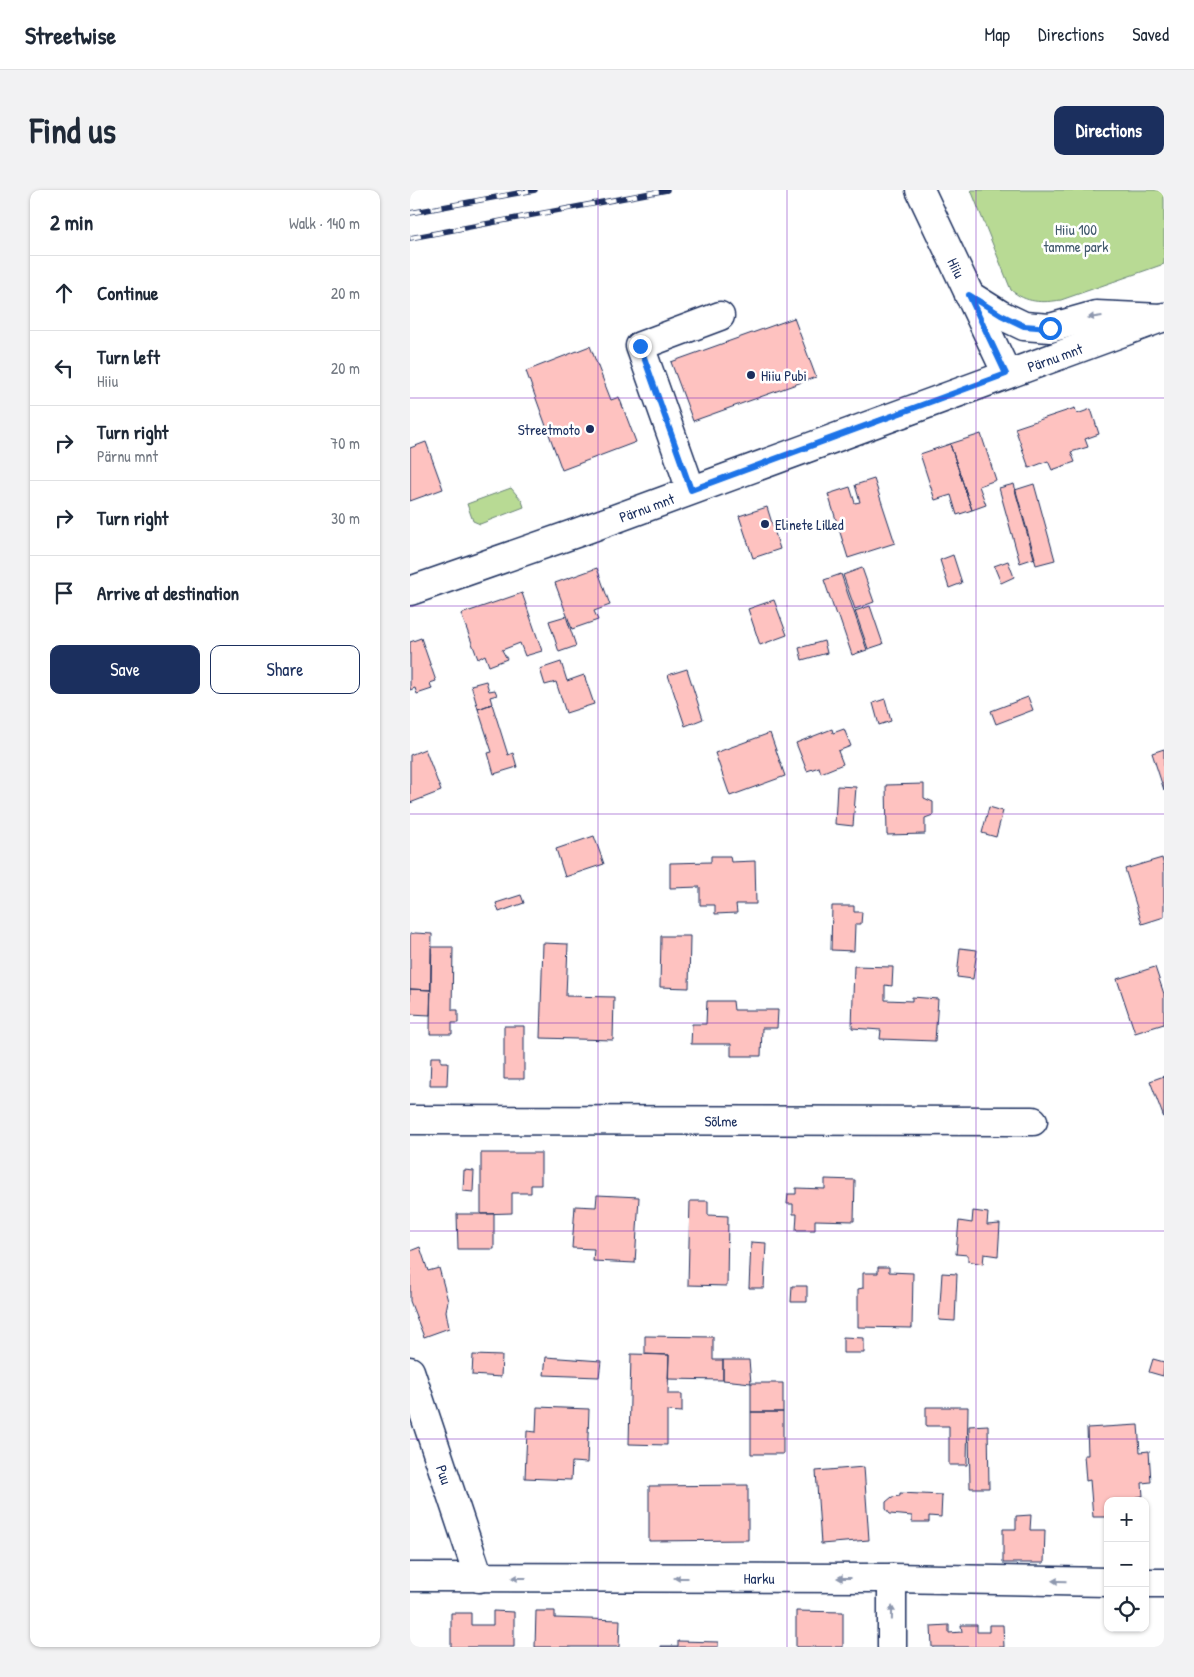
<!DOCTYPE html>
<meta charset="utf-8">
<style>
body{margin:0;font-family:"Patrick Hand",sans-serif;background:#f2f2f3;color:#1f2937}
.controls{position:absolute;right:15px;bottom:15px;display:grid;overflow:hidden;border-radius:10px;box-shadow:0 1px 4px #0004}
.controls button{width:45px;height:45px;display:grid;place-items:center;padding:0;border:0;border-bottom:1px solid #e0e1e3;background:#fff;color:#1f2937;font:25px sans-serif}
.stop{position:absolute;width:15px;height:15px;margin:-11px;border:4px solid #1a73e8;border-radius:50%;background:#fff}
.stop.end{background:#1a73e8;border-color:#fff;box-shadow:0 1px 5px #0008}
.list{margin:0;padding:0;list-style:none}
h2{display:flex;justify-content:space-between;align-items:center;height:65px;margin:0;padding:0 20px;font-size:21px}
h2 small{font-size:16px;font-weight:400;color:#747a83}
.list li{display:grid;grid-template-columns:32px 1fr auto;gap:15px;align-items:center;box-sizing:border-box;height:75px;padding:0 20px;border-top:1px solid #e0e1e3}
.list b{display:block;font-size:19px;white-space:nowrap}
.list p{margin:0;font-size:16px;white-space:nowrap;color:#747a83}
.list em{font-size:16px;font-style:normal;color:#747a83}
.actions{display:flex;gap:10px;padding:15px 20px}
.actions a{flex:1;padding:11px 0;border:1px solid #1b2f5e;border-radius:10px;text-align:center;font-size:18px;color:#1b2f5e}
.actions .main{background:#1b2f5e;color:#fff}
.icon{flex:none;width:28px;height:28px;fill:none;stroke:currentColor;stroke-width:2;stroke-linecap:round;stroke-linejoin:round}
.map{position:relative;flex:none;width:754px;height:1457px;overflow:hidden;border-radius:10px}
header{display:flex;align-items:center;gap:30px;box-sizing:border-box;height:70px;padding:0 25px;background:#fff;border-bottom:1px solid #e0e1e3}
header strong{font-size:24px}
nav{display:flex;gap:28px;margin-inline-start:auto;font-size:18px}
.intro{display:flex;align-items:center;justify-content:space-between;box-sizing:border-box;height:120px;padding:0 30px}
h1{margin:0;font-size:35px}
.button{padding:12px 22px;border-radius:10px;background:#1b2f5e;color:#fff;font-size:18px;font-weight:700}
main{display:flex;gap:30px;padding:0 30px}
aside{flex:1;background:#fff;border-radius:10px;box-shadow:0 1px 4px #0004}
.map>svg:first-child{display:block}
.green{fill:#b8da94;stroke:#6a8479}
.building{fill:#fec2c0;stroke:#1b2f5e}
.lines{fill:none;stroke-linecap:round;stroke-linejoin:round}
.minor-casing{stroke:#1b2f5e;stroke-width:31}
.major-casing{stroke:#1b2f5e;stroke-width:31}
.minor{stroke:#fff;stroke-width:28}
.major{stroke:#fff;stroke-width:28}
.rail-casing{stroke:#1b2f5e;stroke-width:5.5}
.rail{stroke:#fff;stroke-width:4;stroke-dasharray:11;stroke-linecap:butt}
.oneway{fill:#8d97ae}
.route{stroke:#1a73e8;stroke-width:6}
.grid{fill:none;stroke:#7b2cbf;stroke-width:1;stroke-opacity:0.55}
.poi-dot{fill:#1b2f5e;stroke:#fff;stroke-width:2}
.labels{text-anchor:middle;dominant-baseline:central;stroke-width:5;stroke-linejoin:round;paint-order:stroke}
.park-label{font-size:15px;fill:#425a6c;stroke:#fff}
.street-label{font-size:15px;fill:#1b2f5e;stroke:#fff}
.poi-label{font-size:15px;fill:#1b2f5e;stroke:#fff;text-anchor:start}
</style>
<header>
<strong>Streetwise</strong>
<nav><a>Map</a><a>Directions</a><a>Saved</a></nav>
</header>
<div class="intro"><h1>Find us</h1><a class="button">Directions</a></div>
<main>
<aside>
<h2>2 min<small>Walk · 140 m</small></h2>
<ul class="list">
<li><svg class="icon" aria-label="ahead" viewBox="0 0 24 24"><path d="M12 20V5M6 11l6-6 6 6"/></svg><div><b>Continue</b></div><em>20 m</em></li>
<li><svg class="icon" aria-label="left" viewBox="0 0 24 24"><path d="M17 20v-9H6M10 6l-5 5 5 5"/></svg><div><b>Turn left</b><p>Hiiu</p></div><em>20 m</em></li>
<li><svg class="icon" aria-label="right" viewBox="0 0 24 24"><path d="M7 20v-9h11M14 6l5 5-5 5"/></svg><div><b>Turn right</b><p>Pärnu mnt</p></div><em>70 m</em></li>
<li><svg class="icon" aria-label="right" viewBox="0 0 24 24"><path d="M7 20v-9h11M14 6l5 5-5 5"/></svg><div><b>Turn right</b></div><em>30 m</em></li>
<li><svg class="icon" aria-label="arrive" viewBox="0 0 24 24"><path d="M6 21V4h12l-3 4 3 4H6"/></svg><div><b>Arrive at destination</b></div></li>
</ul>
<div class="actions"><a class="main">Save</a><a>Share</a></div>
</aside>
<div class="map">
<svg width="754" height="1457" viewBox="0 0 754 1457">
<rect width="100%" height="100%" fill="#fff"/>
<filter id="ink" filterUnits="userSpaceOnUse"><feTurbulence type="fractalNoise" baseFrequency=".02" numOctaves="2"/><feDisplacementMap in="SourceGraphic" scale="10" xChannelSelector="R" yChannelSelector="G"/><feConvolveMatrix kernelMatrix="1 2 1 2 8 2 1 2 1" color-interpolation-filters="sRGB"/></filter>
<g filter="url(#ink)">
<path class="green" d="M 561,0 L 754,0 L 754,74 L 651,110 C 632,113 616,113 601,100 Z
M 101,298 L 112,311 L 114,317 L 70,334 L 63,331 L 57,314 Z"/>
<path class="building" d="M 384,128 L 406,187 L 283,231 L 261,172 Z
M 180,156 L 201,210 L 209,207 L 226,252 L 152,280 L 116,181 Z
M 665,218 L 667,224 L 681,219 L 689,244 L 675,249 L 678,257 L 661,262 L 665,272 L 642,280 L 638,271 L 619,278 L 605,238 Z
M 571,244 L 586,290 L 569,296 L 576,315 L 562,320 L 540,254 Z
M 16,252 L 33,299 L 0,311 L 0,258 Z
M 540,254 L 562,320 L 547,325 L 541,305 L 525,310 L 510,264 Z
M 464,289 L 485,353 L 438,368 L 418,304 L 440,297 L 445,313 L 450,312 L 445,295 Z
M 604,294 L 625,368 L 610,373 L 589,298 Z
M 624,294 L 645,370 L 626,375 L 605,300 Z
M 357,317 L 370,359 L 343,368 L 329,326 Z
M 543,365 L 552,393 L 539,398 L 530,370 Z
M 598,371 L 604,387 L 591,393 L 584,376 Z
M 187,378 L 200,415 L 184,421 L 188,430 L 162,439 L 145,393 Z
M 452,378 L 464,412 L 445,419 L 433,385 Z
M 431,384 L 457,460 L 442,465 L 428,424 L 426,425 L 414,390 Z
M 112,403 L 132,461 L 115,466 L 110,453 L 92,460 L 97,469 L 79,476 L 75,465 L 68,469 L 51,424 Z
M 364,410 L 377,445 L 350,455 L 338,419 Z
M 460,416 L 473,454 L 458,459 L 445,421 Z
M 156,426 L 166,456 L 149,462 L 139,431 Z
M 11,448 L 26,491 L 20,493 L 22,499 L 7,504 L 5,498 L 0,500 L 0,452 Z
M 414,451 L 417,463 L 392,470 L 389,458 Z
M 151,472 L 157,491 L 174,485 L 184,514 L 156,523 L 146,492 L 135,495 L 130,479 Z
M 277,479 L 293,529 L 275,536 L 258,485 Z
M 76,491 L 79,501 L 85,500 L 87,505 L 80,507 L 82,514 L 68,519 L 61,495 Z
M 618,507 L 623,520 L 586,534 L 581,521 Z
M 475,509 L 481,531 L 469,535 L 463,513 Z
M 82,514 L 98,565 L 103,563 L 107,577 L 84,584 L 78,563 L 82,562 L 68,519 Z
M 422,539 L 423,543 L 434,539 L 441,556 L 428,561 L 433,574 L 411,583 L 409,577 L 397,581 L 386,553 Z
M 360,543 L 375,586 L 320,606 L 305,563 Z
M 15,559 L 31,601 L 0,613 L 0,565 Z
M 754,559 L 754,600 L 742,563 Z
M 514,594 L 514,608 L 523,612 L 523,625 L 515,628 L 515,644 L 477,645 L 476,595 Z
M 427,596 L 446,597 L 443,636 L 425,634 Z
M 579,617 L 593,621 L 586,647 L 572,643 Z
M 184,646 L 194,674 L 155,687 L 146,659 Z
M 301,666 L 320,666 L 321,672 L 345,671 L 346,714 L 326,714 L 327,723 L 305,724 L 305,715 L 290,715 L 290,697 L 260,698 L 260,673 L 301,672 Z
M 752,668 L 754,676 L 754,727 L 732,734 L 715,679 Z
M 111,705 L 114,713 L 89,722 L 86,713 Z
M 422,716 L 444,716 L 444,722 L 452,722 L 451,734 L 445,734 L 444,761 L 421,760 Z
M 5,743 L 22,744 L 21,800 L 0,799 L 0,744 Z
M 251,746 L 280,746 L 279,798 L 250,797 Z
M 133,753 L 158,754 L 156,806 L 204,807 L 203,850 L 130,848 Z
M 21,757 L 43,757 L 42,820 L 48,820 L 48,833 L 42,833 L 42,844 L 20,844 Z
M 550,758 L 567,760 L 563,789 L 547,787 Z
M 444,776 L 483,777 L 482,796 L 475,795 L 475,810 L 502,811 L 502,807 L 528,809 L 525,851 L 470,849 L 471,840 L 442,838 Z
M 745,777 L 754,804 L 754,834 L 725,843 L 707,789 Z
M 0,799 L 21,800 L 20,825 L 0,824 Z
M 297,811 L 323,811 L 324,820 L 368,820 L 367,838 L 352,838 L 351,866 L 321,866 L 321,854 L 281,854 L 282,834 L 296,834 Z
M 94,836 L 114,836 L 114,889 L 94,889 Z
M 21,867 L 31,867 L 31,872 L 38,872 L 37,895 L 20,895 Z
M 754,886 L 754,928 L 740,891 Z
M 71,963 L 131,963 L 131,995 L 121,995 L 121,1003 L 102,1003 L 102,1023 L 71,1024 Z
M 54,980 L 64,981 L 63,1002 L 53,1001 Z
M 415,989 L 445,990 L 444,1031 L 405,1030 L 405,1040 L 386,1040 L 387,1024 L 383,1024 L 383,1014 L 377,1014 L 378,1004 L 386,1004 L 386,998 L 415,999 Z
M 187,1005 L 229,1007 L 225,1073 L 183,1071 L 184,1059 L 162,1058 L 165,1016 L 186,1017 Z
M 280,1011 L 298,1011 L 298,1025 L 318,1026 L 317,1096 L 278,1095 Z
M 563,1021 L 578,1023 L 577,1035 L 590,1034 L 588,1066 L 574,1064 L 573,1074 L 558,1071 L 558,1065 L 546,1064 L 549,1031 L 562,1033 Z
M 47,1024 L 84,1024 L 84,1059 L 48,1059 Z
M 341,1052 L 356,1053 L 354,1098 L 339,1098 Z
M 10,1057 L 18,1081 L 29,1078 L 38,1111 L 36,1121 L 39,1138 L 14,1147 L 0,1111 L 0,1061 Z
M 468,1077 L 479,1077 L 479,1082 L 503,1083 L 502,1138 L 448,1137 L 448,1099 L 453,1098 L 453,1083 L 468,1083 Z
M 532,1083 L 547,1084 L 545,1131 L 529,1130 Z
M 382,1096 L 397,1096 L 397,1112 L 381,1112 Z
M 235,1146 L 303,1147 L 303,1170 L 313,1170 L 313,1190 L 258,1189 L 259,1165 L 235,1164 Z
M 433,1147 L 454,1148 L 454,1163 L 433,1163 Z
M 221,1164 L 259,1165 L 258,1204 L 272,1204 L 272,1222 L 257,1221 L 257,1255 L 219,1254 Z
M 63,1165 L 92,1166 L 91,1187 L 62,1185 Z
M 136,1167 L 191,1171 L 189,1187 L 134,1185 Z
M 743,1169 L 754,1172 L 753,1186 L 739,1182 Z
M 313,1170 L 339,1170 L 341,1193 L 313,1190 Z
M 341,1193 L 373,1193 L 373,1222 L 341,1222 Z
M 127,1217 L 179,1219 L 177,1273 L 162,1272 L 161,1290 L 115,1288 L 117,1241 L 126,1242 Z
M 516,1217 L 558,1217 L 557,1275 L 539,1275 L 539,1236 L 516,1236 Z
M 341,1222 L 373,1222 L 373,1264 L 341,1264 Z
M 578,1235 L 579,1298 L 560,1298 L 559,1236 Z
M 728,1235 L 730,1262 L 739,1261 L 741,1292 L 732,1293 L 733,1306 L 726,1307 L 726,1311 L 698,1311 L 698,1327 L 683,1327 L 680,1290 L 676,1291 L 674,1265 L 678,1265 L 677,1238 Z
M 454,1277 L 459,1350 L 411,1354 L 406,1281 Z
M 338,1295 L 338,1350 L 239,1351 L 239,1296 Z
M 490,1303 L 532,1305 L 531,1327 L 519,1326 L 519,1332 L 502,1332 L 502,1326 L 480,1324 L 476,1319 L 476,1312 L 482,1307 L 490,1306 Z
M 621,1325 L 620,1340 L 635,1340 L 634,1373 L 593,1373 L 593,1339 L 606,1339 L 606,1326 Z
M 83,1421 L 104,1422 L 104,1457 L 41,1457 L 41,1423 L 61,1423 L 61,1435 L 83,1435 Z
M 126,1421 L 145,1421 L 145,1428 L 210,1430 L 209,1457 L 125,1457 Z
M 386,1421 L 433,1422 L 433,1457 L 386,1457 Z
M 539,1435 L 539,1443 L 552,1442 L 551,1435 L 567,1435 L 567,1442 L 579,1442 L 579,1435 L 593,1435 L 594,1457 L 522,1457 L 521,1436 Z
M 268,1451 L 308,1452 L 308,1457 L 251,1457 L 251,1456 L 268,1456 Z"/>
<g class="lines">
<defs>
<g id="minor">
<path id="s1" d="M 510,0 L 597,184"/>
<path d="M 559,105 L 591,125 L 614,136 L 640,138 L 686,125 L 751,128"/>
<path d="M 281,300 L 230,156 L 310,126"/>
<path id="s2" d="M 0,930 L 623,931"/>
<path id="s3" d="M 0,1181 L 69,1388"/>
<path id="s4" d="M 0,1387 L 482,1388 L 698,1392"/>
<path d="M 735,1393 L 754,1393"/>
<path d="M 482,1457 L 482,1388"/>
</g>
<g id="major">
<path id="s5" d="M 0,401 L 169,342 L 754,127"/>
</g>
</defs>
<use href="#minor" class="minor-casing"/>
<use href="#major" class="major-casing"/>
<use href="#minor" class="minor"/>
<use href="#major" class="major"/>
<defs>
<path id="rail" d="M 0,23 L 125,0
M 0,48 L 257,0"/>
</defs>
<use href="#rail" class="rail-casing"/>
<use href="#rail" class="rail"/>
</g>
<defs><path id="oneway-solid" d="M-6-.8H1V-3.2L6.5 0L1 3.2V.8H-6Z" transform="scale(1.25)"/></defs>
<g class="oneway">
<use href="#oneway-solid" transform="translate(685 127) rotate(173)"/>
<use href="#oneway-solid" transform="translate(109 1388) rotate(-180)"/>
<use href="#oneway-solid" transform="translate(271 1388) rotate(-180)"/>
<use href="#oneway-solid" transform="translate(434 1388) rotate(-180)"/>
<use href="#oneway-solid" transform="translate(649 1391) rotate(-179)"/>
<use href="#oneway-solid" transform="translate(482 1423) rotate(-89)"/>
</g>
</g>
<g class="lines" filter="url(#ink)">
<path class="route" d="M 230,156 L 281,300 L 596,184 L 559,105 L 591,125 L 614,136 L 640,138"/>
</g>
<path class="grid" d="M 188,0 L 188,1457M 377,0 L 377,1457M 566,0 L 566,1457M 0,208 L 754,208M 0,416 L 754,416M 0,624 L 754,624M 0,833 L 754,833M 0,1041 L 754,1041M 0,1249 L 754,1249"/>
<g class="poi-dot">
<circle cx="341" cy="185" r="5"/>
<circle cx="180" cy="239" r="5"/>
<circle cx="355" cy="334" r="5"/>
</g>
<g class="labels">
<g class="park-label">
<text x="666" y="39">Hiiu 100<tspan x="666" dy="17">tamme park</tspan></text>
</g>
<g class="street-label">
<text stroke="none"><textPath href="#s1" startOffset="86">Hiiu</textPath></text>
<text stroke="none"><textPath href="#s5" startOffset="686">Pärnu mnt</textPath></text>
<text stroke="none"><textPath href="#s5" startOffset="251">Pärnu mnt</textPath></text>
<text stroke="none"><textPath href="#s2" startOffset="311">Sõlme</textPath></text>
<text stroke="none"><textPath href="#s3" startOffset="109">Puu</textPath></text>
<text stroke="none"><textPath href="#s4" startOffset="349">Harku</textPath></text>
</g>
<g class="poi-label">
<text x="351" y="185">Hiiu Pubi</text>
<text x="170" y="239" text-anchor="end">Streetmoto</text>
<text x="365" y="334">Elinete Lilled</text>
</g>
</g>
</svg>
<div class="controls">
<button>+</button>
<button>−</button>
<button><svg class="icon" aria-label="locate" viewBox="0 0 24 24"><circle cx="12" cy="12" r="6"/><path d="M12 2v4M12 18v4M2 12h4M18 12h4"/></svg></button>
</div>
<div class="stop" style="left:640px;top:138px"></div>
<div class="stop end" style="left:230px;top:156px"></div>
</div>
</main>
